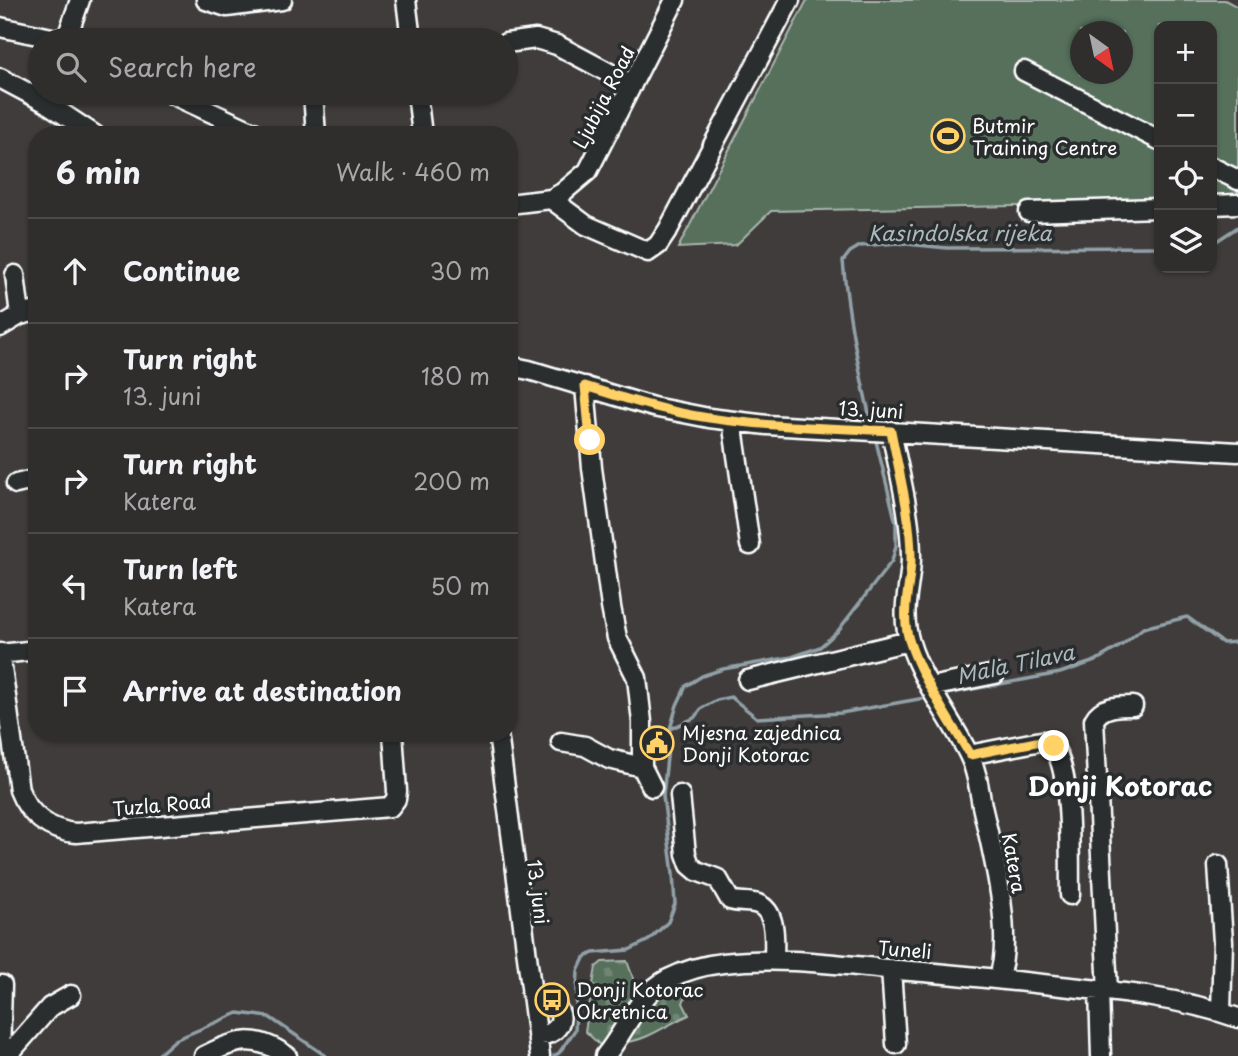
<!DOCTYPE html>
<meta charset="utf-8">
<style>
body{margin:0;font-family:"Playpen Sans",sans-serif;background:#3c3939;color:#f1f3f6}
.controls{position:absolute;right:21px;top:21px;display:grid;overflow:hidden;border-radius:14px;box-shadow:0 2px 5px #0004}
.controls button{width:63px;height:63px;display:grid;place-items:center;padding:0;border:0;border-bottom:2px solid #4b4949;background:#302d2d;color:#f1f3f6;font:35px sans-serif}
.compass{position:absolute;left:1070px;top:21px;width:63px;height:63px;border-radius:50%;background:#302d2d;box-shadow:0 2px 5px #0004;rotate:147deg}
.stop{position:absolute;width:21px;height:21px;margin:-16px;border:5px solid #ffd166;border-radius:50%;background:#fff}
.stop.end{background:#ffd166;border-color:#fff;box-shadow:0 2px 7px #0008}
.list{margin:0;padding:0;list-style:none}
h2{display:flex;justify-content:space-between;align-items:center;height:91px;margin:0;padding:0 28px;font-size:30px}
h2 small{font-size:23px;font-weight:400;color:#a8a8aa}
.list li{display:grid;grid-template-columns:46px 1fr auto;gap:21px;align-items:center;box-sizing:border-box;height:105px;padding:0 28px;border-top:2px solid #4b4949}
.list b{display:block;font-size:26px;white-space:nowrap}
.list p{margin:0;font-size:23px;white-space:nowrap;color:#a8a8aa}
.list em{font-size:23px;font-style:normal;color:#a8a8aa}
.icon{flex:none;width:38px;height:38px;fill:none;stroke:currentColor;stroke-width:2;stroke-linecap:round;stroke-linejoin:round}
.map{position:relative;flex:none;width:1238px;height:1056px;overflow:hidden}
.search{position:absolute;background:#302d2d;box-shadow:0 2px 5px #0004;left:28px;top:28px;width:490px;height:77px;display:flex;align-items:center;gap:18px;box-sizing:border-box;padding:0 24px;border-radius:38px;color:#a8a8aa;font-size:26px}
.panel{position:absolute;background:#302d2d;box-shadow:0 2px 5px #0004;left:28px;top:126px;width:490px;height:616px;border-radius:28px}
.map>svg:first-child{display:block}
.cemetery{fill:url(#cemetery-stones);stroke:#aab7ae;stroke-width:2}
.park{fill:#566f5c;stroke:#aab7ae;stroke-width:2;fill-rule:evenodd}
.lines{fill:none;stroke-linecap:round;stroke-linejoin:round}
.stream{stroke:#91a1a7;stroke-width:3.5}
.minor-casing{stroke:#fff;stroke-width:23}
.minor{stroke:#2a2d2e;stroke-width:18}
.route{stroke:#ffd166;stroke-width:9}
.labels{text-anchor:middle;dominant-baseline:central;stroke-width:7;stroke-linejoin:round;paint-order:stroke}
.street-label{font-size:19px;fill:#fff;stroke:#2a2d2e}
.poi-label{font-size:19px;fill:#fff;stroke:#2a2d2e;text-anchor:start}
.water-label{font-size:21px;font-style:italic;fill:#adb8bd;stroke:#2a2d2e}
.district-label{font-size:26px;font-weight:bold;fill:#fff;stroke:#2a2d2e}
</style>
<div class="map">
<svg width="1238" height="1056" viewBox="0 0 1238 1056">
<defs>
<pattern id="cemetery-stones" width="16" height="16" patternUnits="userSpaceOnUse" patternTransform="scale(1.75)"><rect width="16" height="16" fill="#566f5c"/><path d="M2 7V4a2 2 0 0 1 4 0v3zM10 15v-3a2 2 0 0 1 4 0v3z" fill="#6f8574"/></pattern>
</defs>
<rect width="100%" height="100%" fill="#403c3c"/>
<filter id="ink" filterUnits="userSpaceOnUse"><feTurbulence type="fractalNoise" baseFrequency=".0143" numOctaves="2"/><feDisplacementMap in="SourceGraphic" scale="14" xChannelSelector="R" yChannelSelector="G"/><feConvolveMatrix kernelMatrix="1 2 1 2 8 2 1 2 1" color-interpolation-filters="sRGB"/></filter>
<g filter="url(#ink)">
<path class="cemetery" d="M 627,961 L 637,989 L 612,1030 L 604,1049 L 585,1031 L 596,967 L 602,962 Z
M 683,976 L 686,995 L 683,1003 L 689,1015 C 669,1023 647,1041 625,1042 L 649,997 Z"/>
<path class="park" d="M 807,0 L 1225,0 L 1238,7 L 1238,199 L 1212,201 L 1212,26 L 1159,26 L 1159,203 L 771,211 L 736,245 L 678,248 ZM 1080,32 L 1122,32 L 1122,74 L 1080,74 Z"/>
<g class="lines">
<path class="stream" d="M 1212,244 L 1238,227
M 872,426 C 859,372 848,317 843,261 L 850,252 L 860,246 L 897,243 L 947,248 L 1159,247
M 941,695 L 1060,673 L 1095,661 L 1122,645 L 1143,628 L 1187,617 L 1223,643 L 1238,642
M 670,729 L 694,718 L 702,708 L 717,700 L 731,697 L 757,718 L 841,713 L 930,697
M 157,1056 L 175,1040 L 238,1013 L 269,1017 L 326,1056
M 554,1056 L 559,1053 L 575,1030 L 578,971 L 584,958 L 593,953 L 629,950 L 649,940 L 668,922 L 675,904 L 673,874 L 663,796 L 670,729 L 677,705 L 686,686 L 702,676 L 723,669 L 792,657 L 820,647 L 837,632 L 892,561 L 896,546 L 896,523 L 875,437"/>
<defs>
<path id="minor" d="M 206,0 L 227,7 L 282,0
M 406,0 L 411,40
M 0,27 L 61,40
M 66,40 L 80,0
M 506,43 L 536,39 L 557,45 L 632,85
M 1024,71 L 1159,140
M 0,78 L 45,102 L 95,135
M 169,93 L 260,135
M 313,93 L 316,135
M 417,93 L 422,135
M 1212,167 L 1238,180
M 551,199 L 586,225 L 648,252 L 658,245 L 668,230 L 790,0
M 509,204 L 551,199 L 562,193 L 588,171 L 675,0
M 1212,205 L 1238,204
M 1029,212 L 1159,208
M 15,275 L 20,315
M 0,327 L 20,315 L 37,311
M 509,372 L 519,368 L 529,370 L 653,407 L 709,418 L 767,425 L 1238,452
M 585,386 L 592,468 L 611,607 L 617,638 L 637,678 L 642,722 L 642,767 L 652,787
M 732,421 L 750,545
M 891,431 C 899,472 911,515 911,557 C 911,583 902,605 907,631 C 915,673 950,716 969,755 C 977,770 979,789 982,806 C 992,850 1015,938 998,979
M 16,484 L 37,479
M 0,653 L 19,790 C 28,814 49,831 76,833 L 390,807 L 396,799 L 397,791 L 393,733
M 0,654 L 37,650
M 748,680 L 909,641
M 930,687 L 995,674
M 498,733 L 540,1056
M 561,742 L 585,746 L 609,759 L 642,767
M 969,755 L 1041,741 L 1049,741 C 1074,766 1069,858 1070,895
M 680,795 L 686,854 L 690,865 L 697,871 L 718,879 L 730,900 C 739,903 749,901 758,904 C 778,912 774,943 774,960
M 1218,865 L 1223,942 L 1221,1012
M 891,969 L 896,1044
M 1099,990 L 1101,1056
M 1108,991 L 1094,720 C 1101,706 1118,706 1133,706
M 531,993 C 538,996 547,998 552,1003 C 570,1017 557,1037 537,1035
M 0,1056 L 2,985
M 7,1056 L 50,1007 L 71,995
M 204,1056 C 236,1039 256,1034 287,1056
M 605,1056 C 626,1031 637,995 668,979 C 684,971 705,965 723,963 C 781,956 840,965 898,970 C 952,974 1007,980 1061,986 C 1121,992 1181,998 1238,1018"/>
</defs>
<use href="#minor" class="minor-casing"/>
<use href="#minor" class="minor"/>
</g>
</g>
<g class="lines" filter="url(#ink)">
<path class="route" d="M 590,440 L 585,386 C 626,399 667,412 709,418 C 770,427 831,428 891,431 C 899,472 911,516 911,558 C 911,583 902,606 907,632 C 915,669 950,721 970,755 L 1041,741 L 1049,741 L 1054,746"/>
</g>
<defs>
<symbol id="stadium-ring" viewBox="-11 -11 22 22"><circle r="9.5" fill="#2a2d2e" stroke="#ffd166" stroke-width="1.5"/><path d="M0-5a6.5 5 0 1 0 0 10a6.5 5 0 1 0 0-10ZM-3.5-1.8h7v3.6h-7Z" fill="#ffd166"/></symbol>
<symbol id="civic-ring" viewBox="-11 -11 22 22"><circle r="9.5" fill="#2a2d2e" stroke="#ffd166" stroke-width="1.5"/><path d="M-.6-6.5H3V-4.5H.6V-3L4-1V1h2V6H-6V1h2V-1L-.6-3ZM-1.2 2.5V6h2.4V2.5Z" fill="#ffd166"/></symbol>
<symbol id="bus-ring" viewBox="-11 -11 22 22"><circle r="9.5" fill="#2a2d2e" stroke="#ffd166" stroke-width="1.5"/><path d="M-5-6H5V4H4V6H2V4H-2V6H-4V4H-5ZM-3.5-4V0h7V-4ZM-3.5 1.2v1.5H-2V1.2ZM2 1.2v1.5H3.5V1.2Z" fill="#ffd166"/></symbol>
</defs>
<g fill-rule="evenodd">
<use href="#stadium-ring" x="929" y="117" width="38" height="38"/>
<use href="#civic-ring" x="638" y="724" width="38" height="38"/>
<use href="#bus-ring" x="533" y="981" width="38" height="38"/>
</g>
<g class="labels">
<g class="street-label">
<text transform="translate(603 97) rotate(-63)">Ljubija Road</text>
<text transform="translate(871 409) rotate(3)">13. juni</text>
<text transform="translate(162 804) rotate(-5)">Tuzla Road</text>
<text transform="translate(1015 863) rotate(80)">Katera</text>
<text transform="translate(539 892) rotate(83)">13. juni</text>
<text transform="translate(905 949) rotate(4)">Tuneli</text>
</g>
<g class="poi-label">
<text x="972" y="125">Butmir<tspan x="972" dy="22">Training Centre</tspan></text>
<text x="682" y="732">Mjesna zajednica<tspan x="682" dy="22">Donji Kotorac</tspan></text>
<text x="576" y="989">Donji Kotorac<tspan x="576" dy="22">Okretnica</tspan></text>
</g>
<g class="water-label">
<text x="960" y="232">Kasindolska rijeka</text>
<text transform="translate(1015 663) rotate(-12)">Mala Tilava</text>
</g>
<g class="district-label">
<text x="1120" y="785">Donji Kotorac</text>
</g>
</g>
</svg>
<div class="controls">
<button>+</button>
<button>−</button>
<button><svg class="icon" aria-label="locate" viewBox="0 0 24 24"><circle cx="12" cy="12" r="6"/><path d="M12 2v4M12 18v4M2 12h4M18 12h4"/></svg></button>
<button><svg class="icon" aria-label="layers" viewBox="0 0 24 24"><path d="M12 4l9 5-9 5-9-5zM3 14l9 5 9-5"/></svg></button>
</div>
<svg class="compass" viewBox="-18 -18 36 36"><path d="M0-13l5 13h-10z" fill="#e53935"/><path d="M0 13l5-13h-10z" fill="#a8a8aa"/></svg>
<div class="stop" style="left:590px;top:440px"></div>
<div class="stop end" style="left:1054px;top:746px"></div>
<div class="search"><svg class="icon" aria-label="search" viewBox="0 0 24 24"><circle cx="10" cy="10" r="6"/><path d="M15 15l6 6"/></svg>Search here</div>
<section class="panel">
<h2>6 min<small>Walk · 460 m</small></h2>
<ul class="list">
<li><svg class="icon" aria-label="ahead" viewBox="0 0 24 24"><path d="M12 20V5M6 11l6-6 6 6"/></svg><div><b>Continue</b></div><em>30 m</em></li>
<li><svg class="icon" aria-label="right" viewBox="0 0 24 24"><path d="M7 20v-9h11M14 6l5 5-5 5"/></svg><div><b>Turn right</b><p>13. juni</p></div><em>180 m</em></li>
<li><svg class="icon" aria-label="right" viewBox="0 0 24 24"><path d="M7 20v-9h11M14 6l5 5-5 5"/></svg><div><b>Turn right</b><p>Katera</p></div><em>200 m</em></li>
<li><svg class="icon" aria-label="left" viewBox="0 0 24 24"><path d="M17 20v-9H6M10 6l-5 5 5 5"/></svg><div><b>Turn left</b><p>Katera</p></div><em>50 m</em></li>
<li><svg class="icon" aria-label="arrive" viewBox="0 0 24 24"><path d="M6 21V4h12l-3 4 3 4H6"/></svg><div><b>Arrive at destination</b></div></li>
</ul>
</section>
</div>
